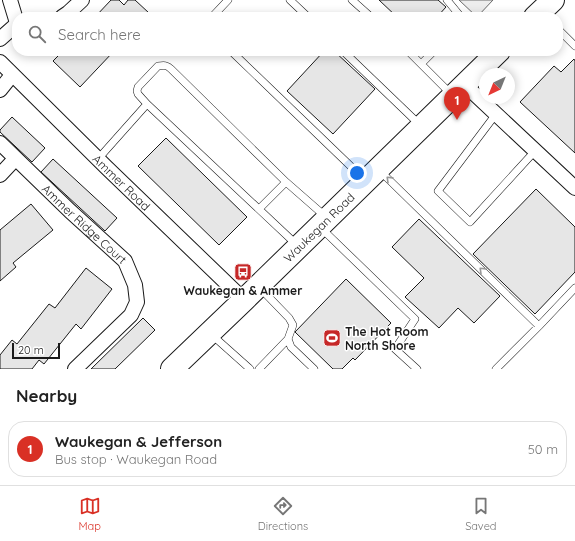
<!DOCTYPE html>
<meta charset="utf-8">
<style>
body{margin:0;font-family:Quicksand,sans-serif;background:#f6f6f6;color:#222}
.compass{position:absolute;left:479px;top:68px;width:36px;height:36px;border-radius:50%;background:#fff;box-shadow:0 2px 10px #0003;rotate:223deg}
.scale{position:absolute;left:12px;bottom:10px;width:48px;box-sizing:border-box;padding-left:4px;border:2px solid #1a1a1a;border-top:0;font-size:11px;line-height:14px;white-space:nowrap;color:#1a1a1a;-webkit-text-stroke:3px #fff;paint-order:stroke}
.you{position:absolute;left:357px;top:173px;width:14px;height:14px;margin:-10px;border:3px solid #fff;border-radius:50%;background:#1a73e8;box-shadow:0 0 0 6px #1a73e833}
.badge{display:grid;place-items:center;width:26px;height:26px;border-radius:50%;background:#d93025;color:#fff;font-size:13px;font-weight:700}
.pin{position:absolute;translate:-50% -33px;filter:drop-shadow(0 1px 2px #0008)}
.pin::after{content:'';position:absolute;top:21px;width:14px;height:12px;background:inherit;clip-path:polygon(0 0,100% 0,50% 100%)}
.list{margin:0;padding:0;list-style:none}
h2{display:flex;justify-content:space-between;align-items:center;height:52px;margin:0;padding:0 16px;font-size:17px}
h2 small{font-size:13px;font-weight:400;color:#767676}
.list li{display:grid;grid-template-columns:26px 1fr auto;gap:12px;align-items:center;box-sizing:border-box;height:56px;margin:0 8px 8px;padding:0 8px;border:1px solid #e0e0e0;border-radius:16px}
.list b{display:block;font-size:15px;white-space:nowrap}
.list p{margin:0;font-size:13px;white-space:nowrap;color:#767676}
.list em{font-size:13px;font-style:normal;color:#767676}
.icon{flex:none;width:22px;height:22px;fill:none;stroke:currentColor;stroke-width:2;stroke-linecap:round;stroke-linejoin:round}
.map{position:relative;flex:none;width:575px;height:369px;overflow:hidden}
.search{position:absolute;background:#fff;box-shadow:0 2px 10px #0003;left:12px;right:12px;top:12px;height:44px;display:flex;align-items:center;gap:10px;box-sizing:border-box;padding:0 14px;border-radius:16px;color:#767676;font-size:15px}
.sheet{height:116px;background:#fff}
nav{display:flex;justify-content:space-around;align-items:center;box-sizing:border-box;height:56px;border-top:1px solid #e0e0e0;background:#fff;font-size:11px;color:#767676}
nav a{display:grid;justify-items:center;gap:2px}
nav .on{color:#d93025}
.map>svg:first-child{display:block}
.built{fill:#ededed;stroke:#6a6a6a}
.building{fill:#e6e6e6;stroke:#1a1a1a}
.lines{fill:none;stroke-linecap:round;stroke-linejoin:round}
.lane-casing{stroke:#1a1a1a;stroke-width:8}
.street-casing{stroke:#1a1a1a;stroke-width:16}
.primary-casing{stroke:#1a1a1a;stroke-width:24}
.lane{stroke:#fff;stroke-width:7}
.street{stroke:#fff;stroke-width:14}
.primary{stroke:#fff;stroke-width:22}
.oneway{stroke:#989898}
.labels{text-anchor:middle;dominant-baseline:central;stroke-width:3;stroke-linejoin:round;paint-order:stroke}
.street-label{font-size:12px;fill:#1a1a1a;stroke:#fff}
.poi-label{font-size:12px;font-weight:bold;fill:#1a1a1a;stroke:#fff}
</style>
<div class="map">
<svg width="575" height="369" viewBox="0 0 575 369">
<rect width="100%" height="100%" fill="#fff"/>
<path class="built" d="M 459,0 L 493,0 L 477,17 Z"/>
<path class="building" d="M 111,0 L 119,0 L 124,5 L 128,0 L 135,0 L 149,13 L 146,17 L 95,17 Z
M 379,0 L 438,0 L 446,7 L 437,17 L 397,17 Z
M 63,51 L 114,51 L 80,87 L 53,61 Z
M 324,51 L 334,51 L 375,89 L 333,134 L 287,91 Z
M 574,59 L 575,61 L 575,153 L 520,102 L 554,66 L 561,72 Z
M 12,117 L 45,148 L 32,162 L 0,132 L 0,130 Z
M 166,138 L 247,217 L 219,245 L 138,166 Z
M 53,159 L 117,218 L 105,231 L 41,172 Z
M 536,189 L 575,227 L 575,272 L 535,314 L 473,254 Z
M 31,204 L 53,230 L 13,263 L 16,267 L 0,281 L 0,230 Z
M 419,219 L 500,296 L 474,323 L 458,308 L 439,328 L 405,297 L 424,278 L 392,247 Z
M 86,268 L 112,289 L 81,329 L 76,324 L 44,364 L 39,360 L 32,369 L 0,369 L 0,355 L 12,340 L 17,344 L 49,304 L 55,308 Z
M 346,279 L 391,323 L 355,360 L 353,358 L 342,369 L 333,369 L 295,332 Z
M 143,318 L 155,330 L 115,369 L 91,369 Z"/>
<g class="lines">
<defs>
<path id="lane" d="M 290,0 L 308,17
M 352,0 L 371,17
M 447,0 L 461,17
M 212,17 L 228,0
M 558,29 L 575,46
M 231,51 L 365,180
M 343,51 L 420,125
M 408,51 L 451,94
M 421,64 L 434,51
M 147,104 L 138,94 L 137,91 L 138,87 L 158,66 C 164,65 167,65 171,69 L 286,182
M 496,114 L 438,191 L 470,222 L 535,151
M 98,159 L 147,104 L 297,245
M 379,170 L 539,326 L 496,369
M 259,209 L 286,182 L 326,217
M 321,228 L 415,319 L 395,349 L 417,369
M 260,288 L 289,318 L 293,325 L 288,339 L 291,347 L 314,369
M 539,326 L 575,288
M 212,335 L 249,368 L 250,369
M 259,369 L 288,339"/>
<g id="street">
<path d="M 10,0 L 17,23"/>
<path d="M 62,17 L 68,13 L 82,0"/>
<path d="M 0,39 L 17,24"/>
<path id="s1" d="M 0,62 L 106,167 L 244,300"/>
<path d="M 464,84 L 575,188"/>
<path d="M 0,90 L 12,75"/>
<path id="s2" d="M 0,143 L 70,211 L 125,261 L 135,285 L 137,302 L 131,315 L 75,369"/>
<path d="M 0,175 L 15,159"/>
</g>
<g id="primary">
<path d="M 535,17 L 553,0"/>
<path id="s3" d="M 172,369 L 244,300 L 499,51"/>
</g>
</defs>
<use href="#lane" class="lane-casing"/>
<use href="#street" class="street-casing"/>
<use href="#primary" class="primary-casing"/>
<use href="#lane" class="lane"/>
<use href="#street" class="street"/>
<use href="#primary" class="primary"/>
</g>
<defs><path id="oneway-chevron" d="M-2-3.5L2.5 0L-2 3.5" fill="none" stroke-width="1.6" stroke-linecap="round" stroke-linejoin="round"/></defs>
<g class="oneway">
<use href="#oneway-chevron" transform="translate(389 179) rotate(-136)"/>
<use href="#oneway-chevron" transform="translate(482 270) rotate(-136)"/>
</g>
<defs>
<symbol id="bus-square" viewBox="-11 -11 22 22"><rect x="-9" y="-9" width="18" height="18" rx="4" fill="#c62828" stroke="#fff"/><path d="M-5-6H5V4H4V6H2V4H-2V6H-4V4H-5ZM-3.5-4V0h7V-4ZM-3.5 1.2v1.5H-2V1.2ZM2 1.2v1.5H3.5V1.2Z" fill="#fff"/></symbol>
<symbol id="stadium-square" viewBox="-11 -11 22 22"><rect x="-9" y="-9" width="18" height="18" rx="4" fill="#c62828" stroke="#fff"/><path d="M0-5a6.5 5 0 1 0 0 10a6.5 5 0 1 0 0-10ZM-3.5-1.8h7v3.6h-7Z" fill="#fff"/></symbol>
</defs>
<g fill-rule="evenodd">
<use href="#bus-square" x="233" y="262" width="20" height="20"/>
<use href="#stadium-square" x="322" y="328" width="20" height="20"/>
</g>
<g class="labels">
<g class="street-label">
<text stroke="none"><textPath href="#s1" startOffset="171">Ammer Road</textPath></text>
<text stroke="none"><textPath href="#s2" startOffset="117">Ammer Ridge Court</textPath></text>
<text stroke="none"><textPath href="#s3" startOffset="204">Waukegan Road</textPath></text>
</g>
<g class="poi-label">
<text x="243" y="290">Waukegan &amp; Ammer</text>
<text x="345" y="331" text-anchor="start">The Hot Room<tspan x="345" dy="14">North Shore</tspan></text>
</g>
</g>
</svg>
<svg class="compass" viewBox="-18 -18 36 36"><path d="M0-13l5 13h-10z" fill="#e53935"/><path d="M0 13l5-13h-10z" fill="#767676"/></svg>
<div class="scale">20 m</div>
<div class="you"></div>
<div class="pin badge" style="left:457px;top:120px">1</div>
<div class="search"><svg class="icon" aria-label="search" viewBox="0 0 24 24"><circle cx="10" cy="10" r="6"/><path d="M15 15l6 6"/></svg>Search here</div>
</div>
<section class="sheet">
<h2>Nearby<small></small></h2>
<ul class="list">
<li><span class="badge">1</span><div><b>Waukegan &amp; Jefferson</b><p>Bus stop · Waukegan Road</p></div><em>50 m</em></li>
</ul>
</section>
<nav>
<a class="on"><svg class="icon" aria-label="map" viewBox="0 0 24 24"><path d="M3 6l6-2 6 2 6-2v14l-6 2-6-2-6 2zM9 4v14M15 6v14"/></svg>Map</a>
<a><svg class="icon" aria-label="directions" viewBox="0 0 24 24"><path d="M12 3l9 9-9 9-9-9zM9 14v-3h6M13 9l2 2-2 2"/></svg>Directions</a>
<a><svg class="icon" aria-label="saved" viewBox="0 0 24 24"><path d="M7 4h10v16l-5-4-5 4z"/></svg>Saved</a>
</nav>
